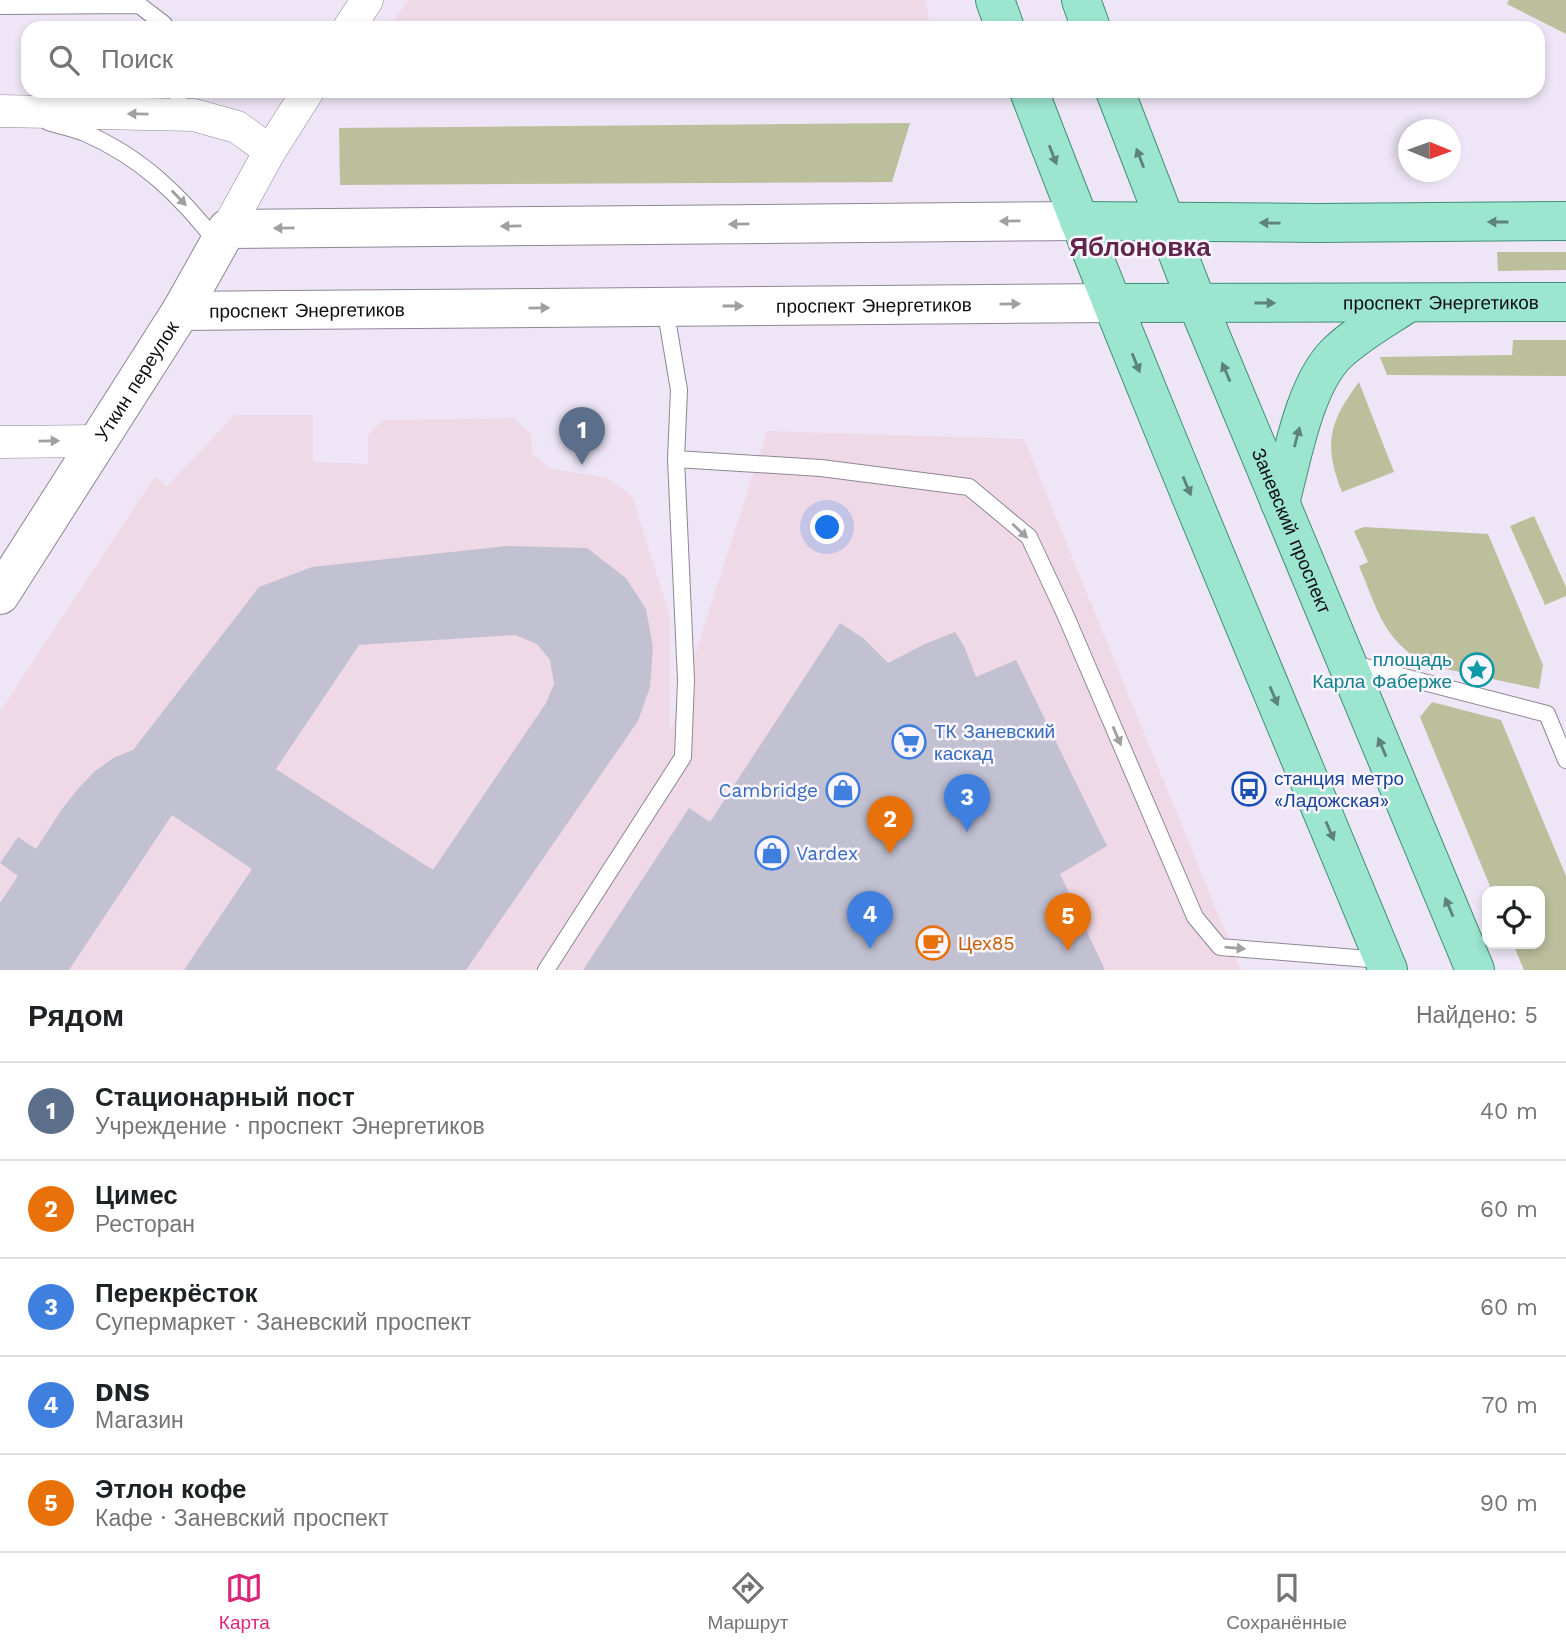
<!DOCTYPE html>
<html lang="ru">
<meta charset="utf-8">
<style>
body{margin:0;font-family:"Work Sans",sans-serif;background:#f6f6f6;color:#202124}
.controls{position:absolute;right:21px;bottom:21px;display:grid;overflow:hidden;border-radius:14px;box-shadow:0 4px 10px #0003}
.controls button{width:63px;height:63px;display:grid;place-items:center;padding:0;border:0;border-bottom:2px solid #e0e0e0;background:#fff;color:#202124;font:35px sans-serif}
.compass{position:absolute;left:1398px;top:119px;width:63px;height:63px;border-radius:50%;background:#fff;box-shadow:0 4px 10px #0003;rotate:91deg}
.you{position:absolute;left:828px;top:528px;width:24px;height:24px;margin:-18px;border:5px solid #fff;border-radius:50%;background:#1a73e8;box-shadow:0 0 0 10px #1a73e833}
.badge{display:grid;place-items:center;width:46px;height:46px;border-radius:50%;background:#db2777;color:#fff;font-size:23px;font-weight:700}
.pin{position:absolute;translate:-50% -58px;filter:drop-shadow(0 2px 4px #0008)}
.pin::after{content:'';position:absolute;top:37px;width:24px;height:21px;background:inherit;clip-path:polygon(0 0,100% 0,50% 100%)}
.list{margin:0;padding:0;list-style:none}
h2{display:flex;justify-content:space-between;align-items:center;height:91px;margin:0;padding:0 28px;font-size:30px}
h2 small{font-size:23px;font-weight:400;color:#757577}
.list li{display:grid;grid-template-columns:46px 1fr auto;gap:21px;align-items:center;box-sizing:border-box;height:98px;padding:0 28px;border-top:2px solid #e0e0e0}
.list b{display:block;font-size:26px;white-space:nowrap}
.list p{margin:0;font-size:23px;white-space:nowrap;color:#757577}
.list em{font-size:23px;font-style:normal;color:#757577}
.icon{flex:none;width:38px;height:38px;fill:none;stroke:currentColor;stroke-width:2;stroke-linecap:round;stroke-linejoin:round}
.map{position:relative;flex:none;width:1566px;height:970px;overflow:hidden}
.search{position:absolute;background:#fff;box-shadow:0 4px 10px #0003;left:21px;right:21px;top:21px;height:77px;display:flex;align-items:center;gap:18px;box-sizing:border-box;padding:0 24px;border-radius:21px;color:#757577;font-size:26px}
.sheet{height:581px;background:#fff}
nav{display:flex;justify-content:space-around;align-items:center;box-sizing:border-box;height:98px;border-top:2px solid #e0e0e0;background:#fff;font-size:19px;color:#757577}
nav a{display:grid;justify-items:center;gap:4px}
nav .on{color:#db2777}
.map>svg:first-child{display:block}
.commercial{fill:#efd9e6}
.green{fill:#bbbf9c}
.building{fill:#c2c1d2;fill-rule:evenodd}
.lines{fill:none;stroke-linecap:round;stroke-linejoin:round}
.service-casing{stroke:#8e8695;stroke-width:18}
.minor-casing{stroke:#8e8695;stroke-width:33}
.tertiary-casing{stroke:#8e8695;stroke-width:40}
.primary-casing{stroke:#408f78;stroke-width:40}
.service{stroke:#fff;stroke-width:16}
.minor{stroke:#fff;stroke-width:32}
.tertiary{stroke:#fff;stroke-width:38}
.primary{stroke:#9ce5ce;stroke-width:38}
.oneway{fill:#a09fa1}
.oneway2{fill:#5d847a}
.labels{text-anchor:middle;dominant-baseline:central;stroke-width:5;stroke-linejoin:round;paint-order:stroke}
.street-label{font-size:19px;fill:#110e13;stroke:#faf5fe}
.culture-label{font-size:19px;fill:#0d838f;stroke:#faf5fe;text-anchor:end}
.shop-label{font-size:19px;fill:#366cbe;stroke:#faf5fe;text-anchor:start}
.transit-label{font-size:19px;fill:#164399;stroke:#faf5fe;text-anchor:start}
.food-label{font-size:19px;fill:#c56008;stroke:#faf5fe;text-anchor:start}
.district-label{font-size:26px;font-weight:bold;fill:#61254c;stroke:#faf5fe}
</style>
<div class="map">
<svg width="1566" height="970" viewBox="0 0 1566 970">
<rect width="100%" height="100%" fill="#eee6f6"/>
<path class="commercial" d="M 408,0 L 924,0 L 929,14 L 928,28 L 389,28 Z
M 349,91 L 921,91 L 921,95 L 344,98 Z
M 235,415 L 313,415 L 313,462 L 368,464 L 368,435 L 383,420 L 513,418 L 531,434 L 532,454 L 549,468 L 607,478 L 632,496 L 670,616 L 670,732 L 767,431 L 1024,439 L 1241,970 L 0,970 L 0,712 L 155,476 L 166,487 Z"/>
<path class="green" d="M 1509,0 L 1566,0 L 1566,34 L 1507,4 Z
M 910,123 L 892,182 L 340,185 L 339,128 Z
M 1497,252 L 1566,252 L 1566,270 L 1498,271 Z
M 1513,340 L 1566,340 L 1566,376 L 1387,375 L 1380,357 L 1512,355 Z
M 1359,382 L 1394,472 L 1342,492 C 1323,445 1329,422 1359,382 Z
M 1534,516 L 1566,587 L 1566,596 L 1545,605 L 1510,526 Z
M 1364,527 L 1488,534 L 1543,665 L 1539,689 L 1427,665 C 1382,639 1378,610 1359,566 L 1368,562 L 1354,531 Z
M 1432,702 L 1501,720 L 1566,876 L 1566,970 L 1524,970 L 1513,944 L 1540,944 L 1540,891 L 1492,891 L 1420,717 Z"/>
<path class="building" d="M 507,546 L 587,548 L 626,578 L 646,609 L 653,648 L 650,687 L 638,721 L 466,970 L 184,970 L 252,869 L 172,815 L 69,970 L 0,970 L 0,903 L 18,876 L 0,863 L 18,837 L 36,849 L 62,809 L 78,789 L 95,771 L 115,757 L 133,750 L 259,587 L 312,567 ZM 515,635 L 537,644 L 550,660 L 554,684 L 546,703 L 433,870 L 276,769 L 359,645 Z
M 840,623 L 863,638 L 888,663 L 925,644 L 955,632 L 964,646 L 976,677 L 1016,660 L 1107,846 L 1060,874 L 1105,970 L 583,970 L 689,808 L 710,822 Z"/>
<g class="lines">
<defs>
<path id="service" d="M 0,6 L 139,5 L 164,24 L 165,28
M 177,91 L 181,114
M 48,122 C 60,126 73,128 85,133 C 141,157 181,196 218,244
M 676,459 L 821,468 L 969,487 L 1029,537 L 1065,614 L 1195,917 L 1220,947 L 1381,960
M 1350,663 L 1547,714 L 1566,760
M 546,970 L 683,757 L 686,680 L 676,459 L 679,390 L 665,307"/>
<path id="minor" d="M 349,28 L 367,0
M 0,111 L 194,115 L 237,127 L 270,151
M 227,229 L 270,151 L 308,91
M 0,442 L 98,441"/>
<g id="tertiary">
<path id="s1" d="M 181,311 L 1112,303"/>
<path id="s2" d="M 0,595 L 181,311 L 227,229 L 1079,221"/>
</g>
<g id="primary">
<path d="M 995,0 L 1005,28"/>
<path d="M 1081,0 L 1091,28"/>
<path d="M 1029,91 C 1142,387 1267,677 1388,970"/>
<path id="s3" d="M 1115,91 L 1197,303 L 1475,970"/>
<path d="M 1079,221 L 1317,223 L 1566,221"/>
<path id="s4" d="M 1112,303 L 1566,302"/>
<path d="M 1280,503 C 1292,459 1304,385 1337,353 C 1358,333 1384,319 1408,303"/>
</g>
</defs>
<use href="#service" class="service-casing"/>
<use href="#minor" class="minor-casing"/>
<use href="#tertiary" class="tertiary-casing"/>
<use href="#primary" class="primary-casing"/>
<use href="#service" class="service"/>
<use href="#minor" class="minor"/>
<use href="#tertiary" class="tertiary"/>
<use href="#primary" class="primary"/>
</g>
<defs><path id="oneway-solid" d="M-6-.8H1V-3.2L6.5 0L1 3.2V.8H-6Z" transform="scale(1.75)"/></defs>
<g class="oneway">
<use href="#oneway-solid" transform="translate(138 114) rotate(-179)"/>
<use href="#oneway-solid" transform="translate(179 198) rotate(46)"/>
<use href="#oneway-solid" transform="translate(1010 221) rotate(179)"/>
<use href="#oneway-solid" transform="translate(739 224) rotate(179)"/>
<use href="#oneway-solid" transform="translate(511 226) rotate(179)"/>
<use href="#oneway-solid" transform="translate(284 228) rotate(179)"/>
<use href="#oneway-solid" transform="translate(1010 304) rotate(-1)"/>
<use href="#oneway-solid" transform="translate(733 306)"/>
<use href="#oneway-solid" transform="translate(539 308) rotate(-1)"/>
<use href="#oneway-solid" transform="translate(49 441) rotate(-1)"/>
<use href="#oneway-solid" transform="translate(1020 531) rotate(43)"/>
<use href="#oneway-solid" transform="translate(1117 736) rotate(67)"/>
<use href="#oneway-solid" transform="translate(1235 948) rotate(5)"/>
</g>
<g class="oneway2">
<use href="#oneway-solid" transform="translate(1053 155) rotate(69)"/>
<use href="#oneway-solid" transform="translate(1140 158) rotate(-111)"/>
<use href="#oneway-solid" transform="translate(1498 222) rotate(180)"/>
<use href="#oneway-solid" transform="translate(1270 223) rotate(-179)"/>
<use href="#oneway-solid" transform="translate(1265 303)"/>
<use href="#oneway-solid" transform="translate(1136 363) rotate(68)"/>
<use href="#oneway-solid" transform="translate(1226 372) rotate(-113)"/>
<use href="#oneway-solid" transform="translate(1297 437) rotate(-75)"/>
<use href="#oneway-solid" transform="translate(1187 486) rotate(67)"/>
<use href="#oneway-solid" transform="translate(1274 696) rotate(67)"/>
<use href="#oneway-solid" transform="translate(1382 747) rotate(-113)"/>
<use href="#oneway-solid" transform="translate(1330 831) rotate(67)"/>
<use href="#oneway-solid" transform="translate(1449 907) rotate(-113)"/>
</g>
<defs>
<symbol id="sight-ring" viewBox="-11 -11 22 22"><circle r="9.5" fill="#faf5fe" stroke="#0f9aa8" stroke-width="1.5"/><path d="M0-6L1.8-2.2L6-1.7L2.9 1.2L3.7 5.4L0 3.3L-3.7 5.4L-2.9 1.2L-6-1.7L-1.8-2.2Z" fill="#0f9aa8"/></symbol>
<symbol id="supermarket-ring" viewBox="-11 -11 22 22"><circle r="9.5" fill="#faf5fe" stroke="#3f7fe0" stroke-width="1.5"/><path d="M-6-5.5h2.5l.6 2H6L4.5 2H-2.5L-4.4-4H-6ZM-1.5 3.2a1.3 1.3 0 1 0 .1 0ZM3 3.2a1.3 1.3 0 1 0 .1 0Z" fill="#3f7fe0"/></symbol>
<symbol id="bus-ring" viewBox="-11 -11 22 22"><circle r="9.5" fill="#faf5fe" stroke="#1a4fb4" stroke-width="1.5"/><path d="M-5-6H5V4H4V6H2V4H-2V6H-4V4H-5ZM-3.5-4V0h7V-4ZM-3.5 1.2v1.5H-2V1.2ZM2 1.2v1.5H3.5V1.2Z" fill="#1a4fb4"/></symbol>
<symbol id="shop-ring" viewBox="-11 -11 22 22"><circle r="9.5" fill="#faf5fe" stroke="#3f7fe0" stroke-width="1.5"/><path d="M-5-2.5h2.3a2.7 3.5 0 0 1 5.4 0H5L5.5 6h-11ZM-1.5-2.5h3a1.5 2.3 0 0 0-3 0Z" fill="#3f7fe0"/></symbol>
<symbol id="cafe-ring" viewBox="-11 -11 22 22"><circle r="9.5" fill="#faf5fe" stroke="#e8710a" stroke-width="1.5"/><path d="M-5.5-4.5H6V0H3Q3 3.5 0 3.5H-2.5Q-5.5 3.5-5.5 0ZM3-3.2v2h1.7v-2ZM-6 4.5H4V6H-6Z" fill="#e8710a"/></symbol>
</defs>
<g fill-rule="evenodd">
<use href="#sight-ring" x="1458" y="651" width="38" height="38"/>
<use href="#supermarket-ring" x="890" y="723" width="38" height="38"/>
<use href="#bus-ring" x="1230" y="770" width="38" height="38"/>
<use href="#shop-ring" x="824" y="771" width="38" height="38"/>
<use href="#shop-ring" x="753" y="834" width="38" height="38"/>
<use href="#cafe-ring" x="914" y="924" width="38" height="38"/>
</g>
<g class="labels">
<g class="street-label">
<text stroke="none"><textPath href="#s4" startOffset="329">проспект Энергетиков</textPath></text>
<text stroke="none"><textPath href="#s1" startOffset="693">проспект Энергетиков</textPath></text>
<text stroke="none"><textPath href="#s1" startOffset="126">проспект Энергетиков</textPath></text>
<text stroke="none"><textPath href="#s2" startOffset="254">Уткин переулок</textPath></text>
<text stroke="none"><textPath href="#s3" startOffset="474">Заневский проспект</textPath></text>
</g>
<g class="culture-label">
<text x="1452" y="659">площадь<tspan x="1452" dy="22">Карла Фаберже</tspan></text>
</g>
<g class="shop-label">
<text x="934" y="731">ТК Заневский<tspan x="934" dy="22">каскад</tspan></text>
<text x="818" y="790" text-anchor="end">Cambridge</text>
<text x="796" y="853">Vardex</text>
</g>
<g class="transit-label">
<text x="1274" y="778">станция метро<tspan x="1274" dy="22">«Ладожская»</tspan></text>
</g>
<g class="food-label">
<text x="958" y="943">Цех85</text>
</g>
<g class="district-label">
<text x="1140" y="247">Яблоновка</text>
</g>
</g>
</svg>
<div class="controls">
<button><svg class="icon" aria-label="locate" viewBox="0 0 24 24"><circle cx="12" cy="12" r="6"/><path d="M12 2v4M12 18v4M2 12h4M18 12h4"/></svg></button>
</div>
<svg class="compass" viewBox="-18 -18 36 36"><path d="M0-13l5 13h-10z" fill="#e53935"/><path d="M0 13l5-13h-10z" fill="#757577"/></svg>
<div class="you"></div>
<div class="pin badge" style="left:582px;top:465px;background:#5c6f8a">1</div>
<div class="pin badge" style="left:890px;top:854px;background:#e8710a">2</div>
<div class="pin badge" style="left:967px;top:832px;background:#3f7fe0">3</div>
<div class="pin badge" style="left:870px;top:949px;background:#3f7fe0">4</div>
<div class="pin badge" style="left:1068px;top:951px;background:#e8710a">5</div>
<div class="search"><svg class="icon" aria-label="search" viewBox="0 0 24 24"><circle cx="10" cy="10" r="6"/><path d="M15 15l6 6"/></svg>Поиск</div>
</div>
<section class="sheet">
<h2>Рядом<small>Найдено: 5</small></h2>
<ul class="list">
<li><span class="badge" style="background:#5c6f8a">1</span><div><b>Стационарный пост</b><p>Учреждение · проспект Энергетиков</p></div><em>40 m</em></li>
<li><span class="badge" style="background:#e8710a">2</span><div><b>Цимес</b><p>Ресторан</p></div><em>60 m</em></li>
<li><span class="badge" style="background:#3f7fe0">3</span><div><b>Перекрёсток</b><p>Супермаркет · Заневский проспект</p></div><em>60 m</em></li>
<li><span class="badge" style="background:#3f7fe0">4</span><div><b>DNS</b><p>Магазин</p></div><em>70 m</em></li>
<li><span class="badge" style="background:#e8710a">5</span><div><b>Этлон кофе</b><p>Кафе · Заневский проспект</p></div><em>90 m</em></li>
</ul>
</section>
<nav>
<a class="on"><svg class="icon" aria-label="map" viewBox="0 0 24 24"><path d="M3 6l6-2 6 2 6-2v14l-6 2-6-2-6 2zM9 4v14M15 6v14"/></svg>Карта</a>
<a><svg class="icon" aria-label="directions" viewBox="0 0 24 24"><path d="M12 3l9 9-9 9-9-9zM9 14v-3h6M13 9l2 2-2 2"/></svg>Маршрут</a>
<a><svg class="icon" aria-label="saved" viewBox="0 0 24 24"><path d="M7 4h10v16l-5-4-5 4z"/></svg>Сохранённые</a>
</nav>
